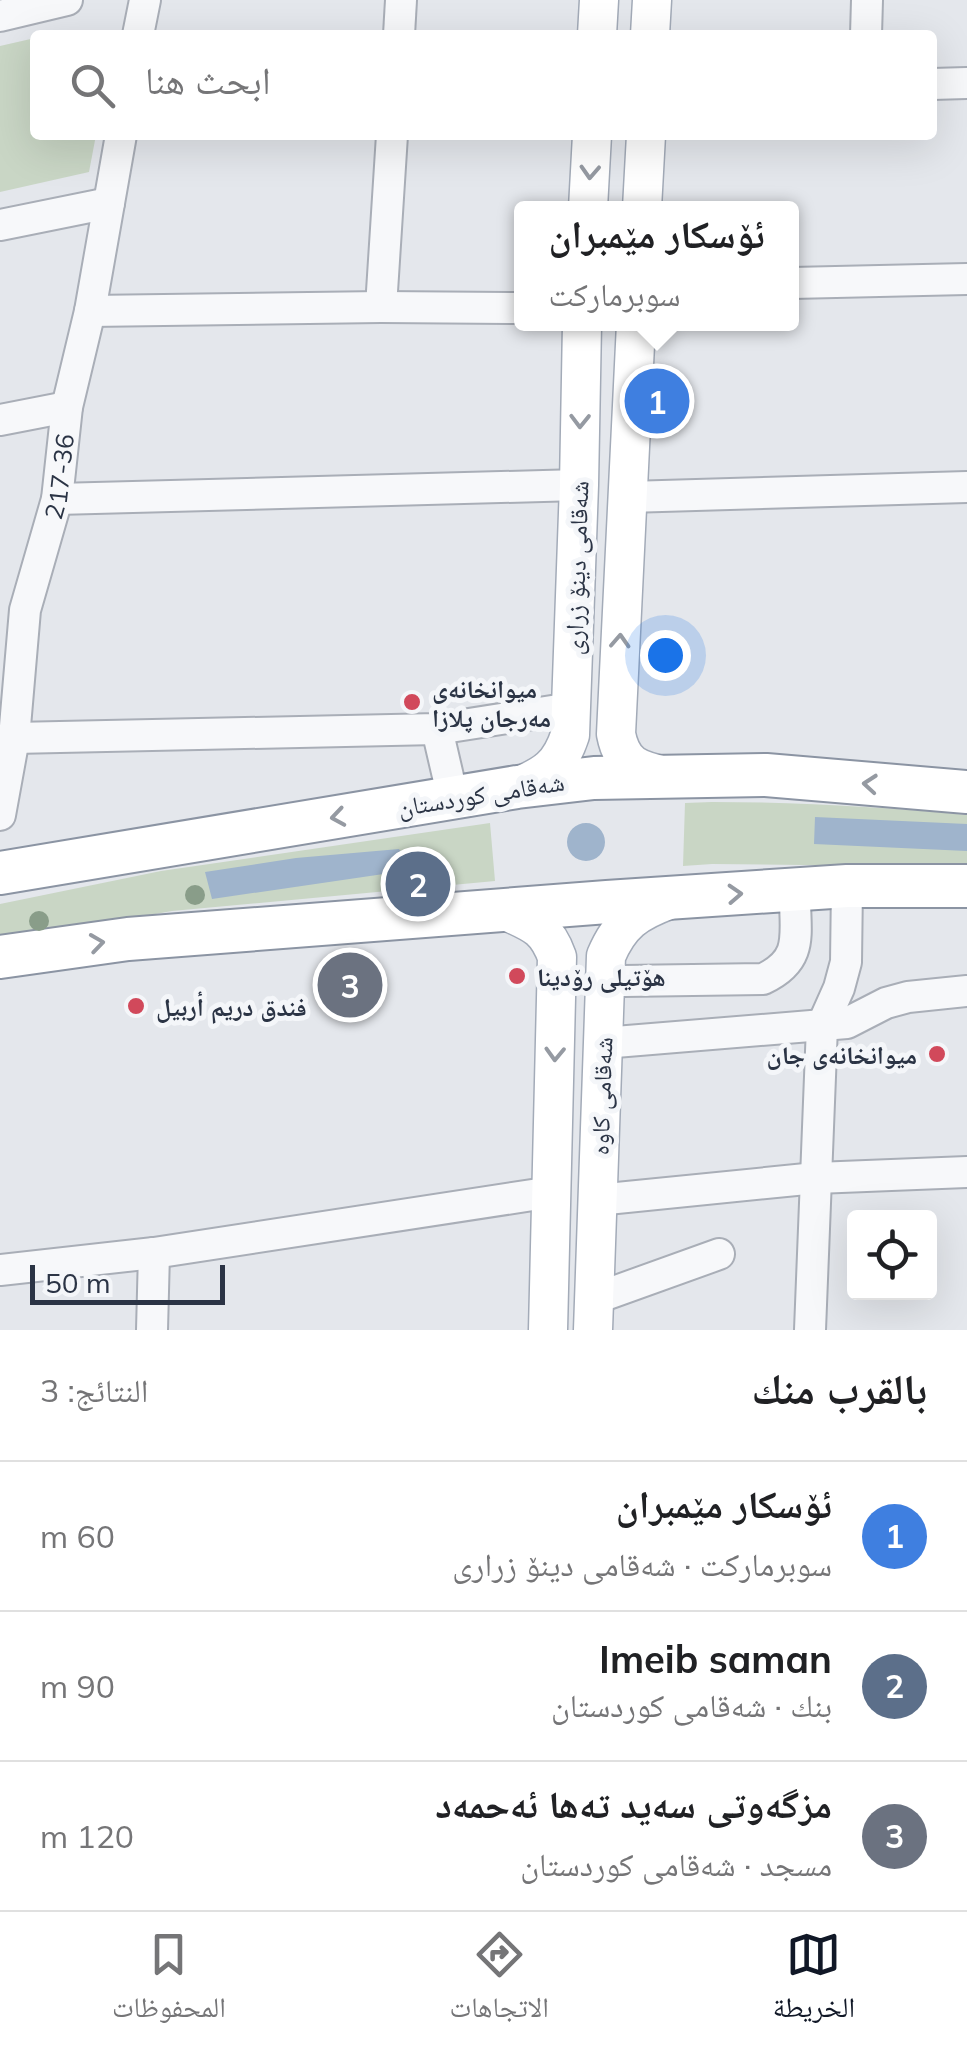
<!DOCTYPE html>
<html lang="ar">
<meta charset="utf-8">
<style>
body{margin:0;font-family:Mulish,"Noto Naskh Arabic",sans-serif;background:#f6f6f6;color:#202124;direction:rtl}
.controls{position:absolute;right:30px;bottom:30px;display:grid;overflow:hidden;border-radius:10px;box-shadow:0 10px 40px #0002}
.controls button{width:90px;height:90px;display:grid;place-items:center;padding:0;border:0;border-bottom:2px solid #e0e0e0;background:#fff;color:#202124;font:50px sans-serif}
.scale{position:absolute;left:30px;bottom:25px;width:195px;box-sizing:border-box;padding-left:10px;border:5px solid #2b3445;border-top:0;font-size:28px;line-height:35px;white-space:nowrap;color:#2b3445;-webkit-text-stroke:8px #f4f6f9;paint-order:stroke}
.you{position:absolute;left:665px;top:655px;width:35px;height:35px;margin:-25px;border:8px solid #fff;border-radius:50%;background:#1a73e8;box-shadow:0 0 0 15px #1a73e833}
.badge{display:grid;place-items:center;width:65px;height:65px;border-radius:50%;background:#111827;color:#fff;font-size:32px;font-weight:700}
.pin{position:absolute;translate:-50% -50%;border:5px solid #fff;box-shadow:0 2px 10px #0006}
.popup{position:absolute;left:514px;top:201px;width:285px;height:130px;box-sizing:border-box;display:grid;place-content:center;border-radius:10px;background:#fff;filter:drop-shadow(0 2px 8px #0005);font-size:32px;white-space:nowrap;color:#757577}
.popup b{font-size:38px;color:#202124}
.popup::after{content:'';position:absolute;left:50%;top:100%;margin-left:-20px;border:20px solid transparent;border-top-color:#fff}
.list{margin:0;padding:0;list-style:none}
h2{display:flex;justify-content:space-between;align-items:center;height:130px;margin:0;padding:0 40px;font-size:42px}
h2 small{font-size:32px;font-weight:400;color:#757577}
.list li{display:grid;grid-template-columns:65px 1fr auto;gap:30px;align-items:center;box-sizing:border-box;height:150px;padding:0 40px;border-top:2px solid #e0e0e0}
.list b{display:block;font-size:38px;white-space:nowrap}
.list p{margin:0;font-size:32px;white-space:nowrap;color:#757577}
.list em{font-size:32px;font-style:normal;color:#757577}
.icon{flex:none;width:55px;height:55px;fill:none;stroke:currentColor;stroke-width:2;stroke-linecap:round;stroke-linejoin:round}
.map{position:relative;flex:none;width:967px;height:1330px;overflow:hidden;direction:ltr}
.search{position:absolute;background:#fff;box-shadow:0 10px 40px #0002;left:30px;right:30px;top:30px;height:110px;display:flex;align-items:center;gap:25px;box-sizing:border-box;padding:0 35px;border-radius:10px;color:#757577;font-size:38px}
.sheet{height:580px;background:#fff}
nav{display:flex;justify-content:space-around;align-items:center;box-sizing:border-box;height:140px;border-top:2px solid #e0e0e0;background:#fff;font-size:28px;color:#757577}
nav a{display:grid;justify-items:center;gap:5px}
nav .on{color:#111827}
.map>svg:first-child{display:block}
.green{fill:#c9d6c5}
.water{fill:#9fb4cc}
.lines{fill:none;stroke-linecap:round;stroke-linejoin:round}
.minor-casing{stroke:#a9aeb7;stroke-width:34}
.major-casing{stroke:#a3abb8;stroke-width:41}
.highway-casing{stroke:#8b94a3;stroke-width:46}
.minor{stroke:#f7f8fa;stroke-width:30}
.major{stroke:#fff;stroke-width:38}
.highway{stroke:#fff;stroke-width:42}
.tree{fill:#899d89}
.oneway{stroke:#959aa2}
.poi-dot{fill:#d1495b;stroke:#f4f6f9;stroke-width:4}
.labels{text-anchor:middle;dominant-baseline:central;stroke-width:10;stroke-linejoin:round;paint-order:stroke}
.street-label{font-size:25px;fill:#2b3445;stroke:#f4f6f9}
.poi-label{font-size:25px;font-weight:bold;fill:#2b3445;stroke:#f4f6f9;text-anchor:start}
</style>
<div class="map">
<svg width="967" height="1330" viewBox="0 0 967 1330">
<rect width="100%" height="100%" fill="#e4e7ec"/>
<path class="green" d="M 35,38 L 35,135 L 96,135 L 89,172 L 0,192 L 0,46 Z
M 712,802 C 797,802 882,807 967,815 L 967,867 L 712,864 L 683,866 L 685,803 Z
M 490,823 L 495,881 L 172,911 L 0,942 L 0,904 L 161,871 Z"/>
<path class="water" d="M 815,817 L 967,824 L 967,851 L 814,844 Z
M567 842a19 19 0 1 1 38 0a19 19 0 1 1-38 0Z
M 399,849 L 405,858 L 404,871 L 212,899 L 205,872 L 296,858 Z"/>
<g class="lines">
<defs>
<g id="minor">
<path d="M 0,16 L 67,0"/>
<path d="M 138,35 L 145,0"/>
<path d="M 399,35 L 401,0"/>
<path d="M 866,35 L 867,0"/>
<path d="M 932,84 L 967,83"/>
<path d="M 0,225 L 109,203"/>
<path d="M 792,283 L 967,279"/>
<path d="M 381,307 L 392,135"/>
<path d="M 90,311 L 381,307 L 522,308"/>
<path d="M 0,420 L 67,407"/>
<path d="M 628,497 L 967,487"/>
<path d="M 57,499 L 579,485"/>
<path d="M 437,729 L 453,798"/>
<path d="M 14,738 L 437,729 L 571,708"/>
<path id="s1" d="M 0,815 L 14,738 L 25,610 L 57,499 L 67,407 L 90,311 L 121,135"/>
<path d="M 605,975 L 623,981 L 763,979 C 806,959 794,932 795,891"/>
<path d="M 603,1043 L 847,1023 L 886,1003 L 908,997 L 967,991"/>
<path d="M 597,1200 L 816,1178 L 967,1172"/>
<path d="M 0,1270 L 154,1253 L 552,1192"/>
<path d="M 594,1299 L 719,1254"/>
<path d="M 152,1330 L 154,1253"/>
<path d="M 810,1330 L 822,1026 L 839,988 L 846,962 L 847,886"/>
</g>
<path id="major" d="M 597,35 L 599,0
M 650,35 L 652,0
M 588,208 L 592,135
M 642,208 L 646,135
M 636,324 L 616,734 C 622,765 637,770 666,776
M 517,787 C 546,775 560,766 570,735 L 579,485 L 582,324
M 504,910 C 532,923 546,926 557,957 L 548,1330
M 593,1330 L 606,956 C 620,923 636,912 669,900"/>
<path id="highway" d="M 0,873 L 517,787 L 594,778 L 766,775 L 967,792
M 0,957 L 128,939 L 607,902 L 847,886 L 967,886"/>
</defs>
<use href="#minor" class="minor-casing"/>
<use href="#major" class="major-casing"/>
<use href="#highway" class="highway-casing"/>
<use href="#minor" class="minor"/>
<use href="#major" class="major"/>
<use href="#highway" class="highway"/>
</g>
<g class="tree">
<circle cx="195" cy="895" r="10"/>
<circle cx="39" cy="921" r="10"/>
</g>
<defs><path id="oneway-chevron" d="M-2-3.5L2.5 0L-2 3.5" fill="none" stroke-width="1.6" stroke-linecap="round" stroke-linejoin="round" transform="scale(2.5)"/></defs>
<g class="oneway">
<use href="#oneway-chevron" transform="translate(590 172) rotate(93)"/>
<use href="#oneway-chevron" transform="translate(580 421) rotate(91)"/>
<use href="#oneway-chevron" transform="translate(620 641) rotate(-87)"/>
<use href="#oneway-chevron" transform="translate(870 784) rotate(-175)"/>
<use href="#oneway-chevron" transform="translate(338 817) rotate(171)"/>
<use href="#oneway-chevron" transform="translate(735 894) rotate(-3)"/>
<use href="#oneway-chevron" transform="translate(97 943) rotate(-8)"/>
<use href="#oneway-chevron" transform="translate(555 1054) rotate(92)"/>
</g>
<g class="poi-dot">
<circle cx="412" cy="702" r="10"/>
<circle cx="517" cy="976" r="10"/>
<circle cx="136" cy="1006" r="10"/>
<circle cx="937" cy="1054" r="10"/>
</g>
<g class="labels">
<g class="street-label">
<text stroke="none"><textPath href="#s1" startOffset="345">217-36</textPath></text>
<text transform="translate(576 568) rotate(-88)">شەقامی دینۆ زراری</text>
<text transform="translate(481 794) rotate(-9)">شەقامی کوردستان</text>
<text transform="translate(601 1096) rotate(-88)">شەقامی کاوە</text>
</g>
<g class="poi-label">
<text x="432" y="688">میوانخانەی<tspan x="432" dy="29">مەرجان پلازا</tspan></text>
<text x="537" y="976">هۆتیلی رۆدینا</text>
<text x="156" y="1006">فندق دريم أربيل</text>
<text x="917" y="1054" text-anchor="end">میوانخانەی جان</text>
</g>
</g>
</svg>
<div class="controls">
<button><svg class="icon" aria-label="locate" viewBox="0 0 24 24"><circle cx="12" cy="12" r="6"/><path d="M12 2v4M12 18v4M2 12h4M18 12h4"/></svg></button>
</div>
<div class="scale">50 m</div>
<div class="you"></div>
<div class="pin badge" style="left:657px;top:401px;background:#3f7fe0">1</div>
<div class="popup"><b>ئۆسکار مێمبران</b>سوبرماركت</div>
<div class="pin badge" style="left:418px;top:884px;background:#5c6f8a">2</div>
<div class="pin badge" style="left:350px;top:985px;background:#6b7280">3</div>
<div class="search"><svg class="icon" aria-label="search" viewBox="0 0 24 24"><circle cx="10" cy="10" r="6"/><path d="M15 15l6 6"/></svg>ابحث هنا</div>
</div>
<section class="sheet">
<h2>بالقرب منك<small>النتائج: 3</small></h2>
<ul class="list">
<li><span class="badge" style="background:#3f7fe0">1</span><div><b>ئۆسکار مێمبران</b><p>سوبرماركت · شەقامی دینۆ زراری</p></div><em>60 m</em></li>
<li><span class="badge" style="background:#5c6f8a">2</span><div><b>Imeib saman</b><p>بنك · شەقامی کوردستان</p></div><em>90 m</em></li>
<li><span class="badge" style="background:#6b7280">3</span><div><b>مزگەوتی سەید تەها ئەحمەد</b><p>مسجد · شەقامی کوردستان</p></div><em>120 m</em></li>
</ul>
</section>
<nav>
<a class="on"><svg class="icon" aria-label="map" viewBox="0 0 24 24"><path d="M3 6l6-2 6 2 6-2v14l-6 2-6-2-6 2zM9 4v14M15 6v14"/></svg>الخريطة</a>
<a><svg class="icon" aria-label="directions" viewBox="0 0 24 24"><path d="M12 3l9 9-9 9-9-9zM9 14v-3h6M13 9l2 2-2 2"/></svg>الاتجاهات</a>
<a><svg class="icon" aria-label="saved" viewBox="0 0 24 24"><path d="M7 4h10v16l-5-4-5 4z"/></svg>المحفوظات</a>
</nav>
